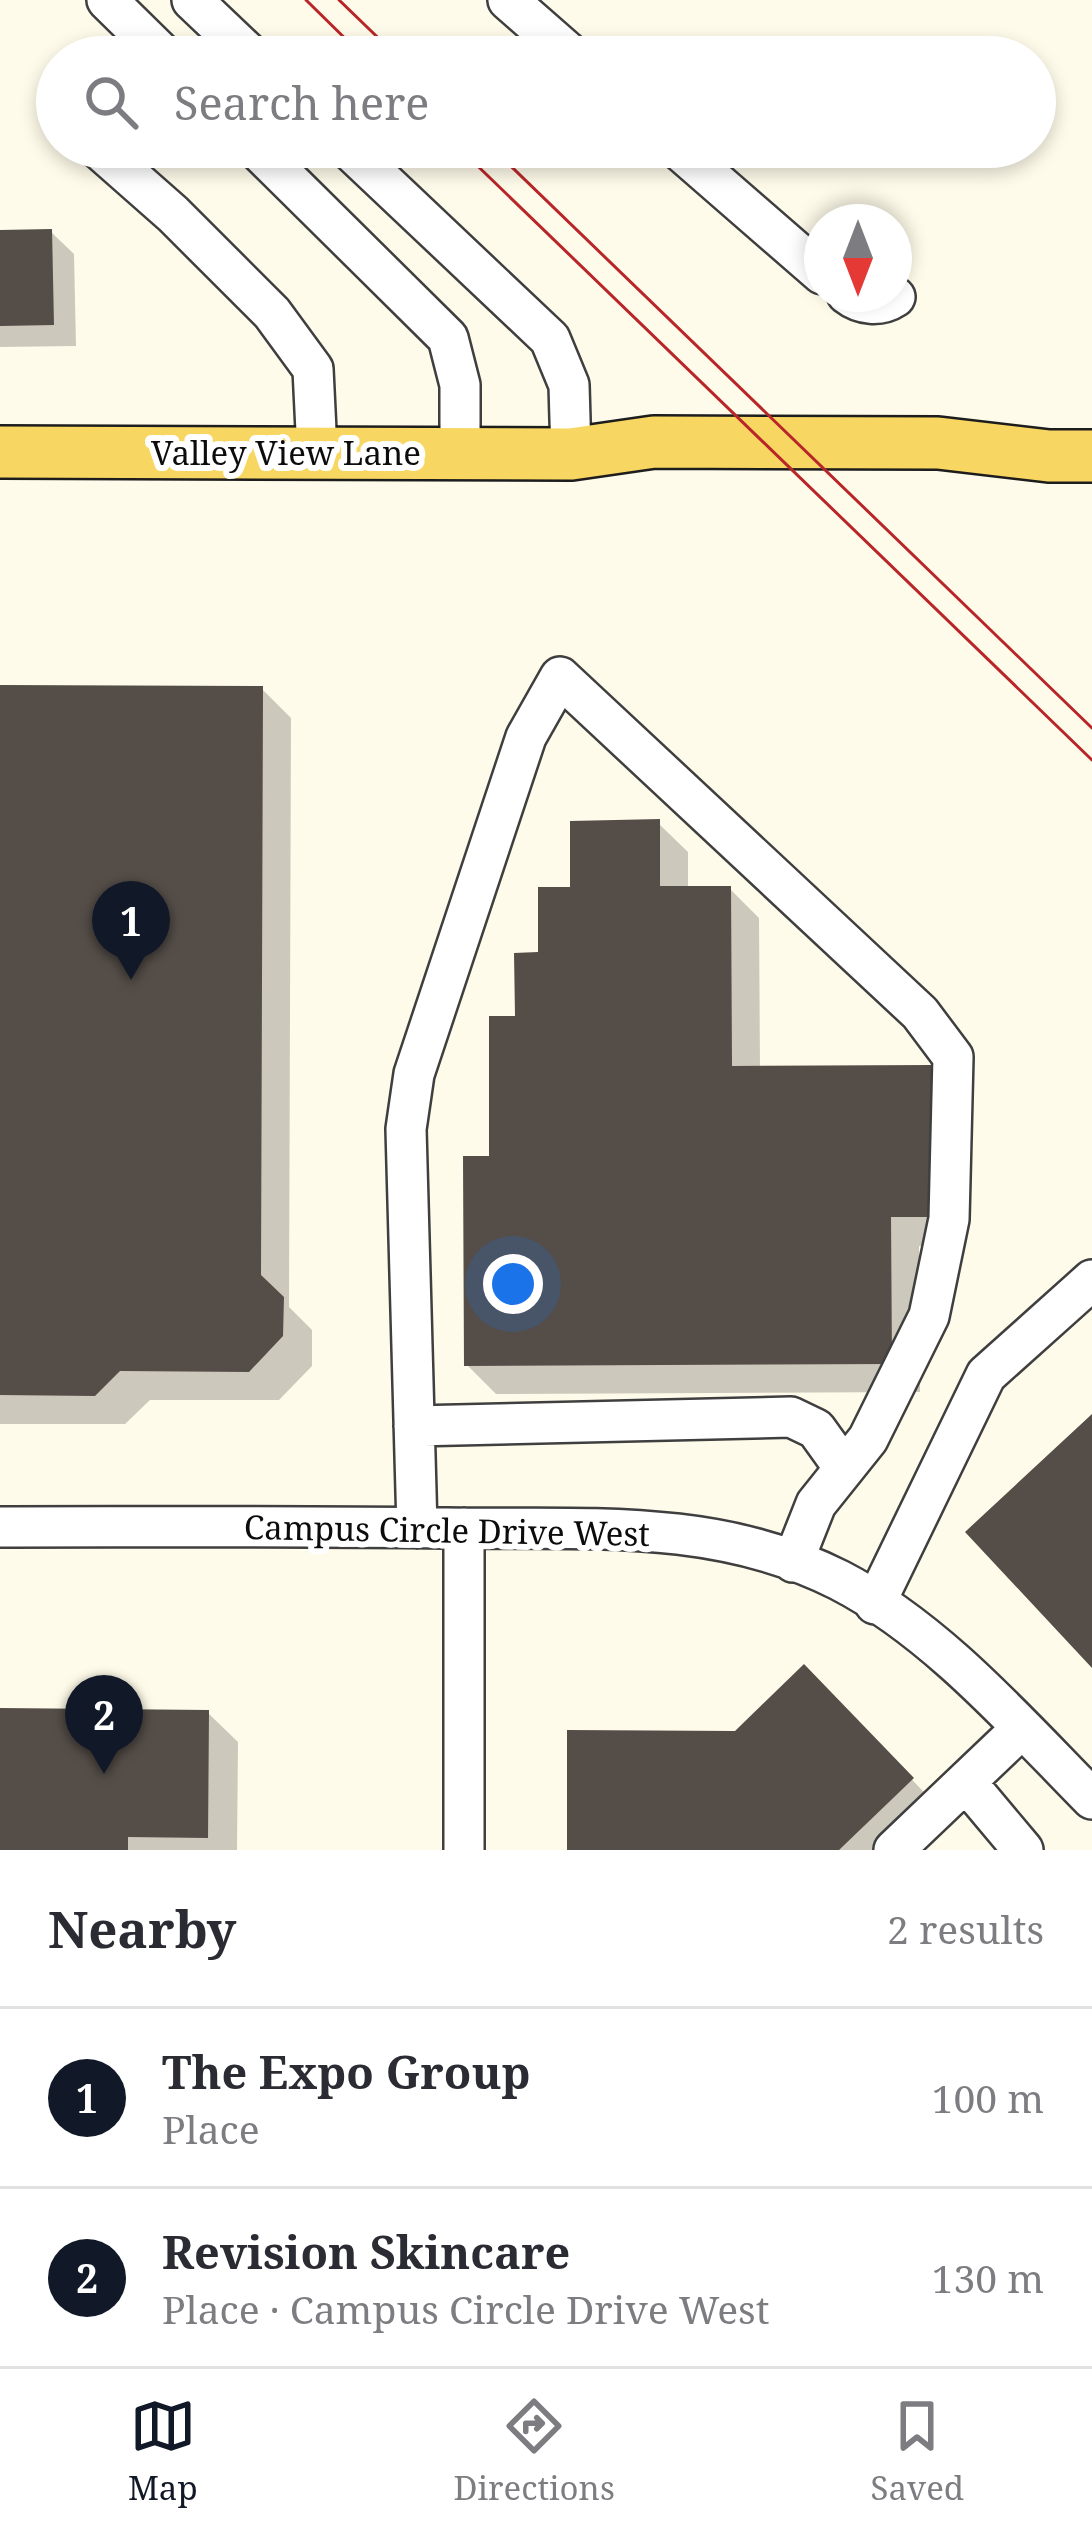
<!DOCTYPE html>
<meta charset="utf-8">
<style>
body{margin:0;font-family:"Noto Serif",serif;background:#f7f7f7;color:#2b2b33}
.compass{position:absolute;left:804px;top:204px;width:108px;height:108px;border-radius:50%;background:#fff;box-shadow:0 6px 18px #0003;rotate:180deg}
.you{position:absolute;left:513px;top:1284px;width:42px;height:42px;margin:-30px;border:9px solid #fff;border-radius:50%;background:#1a73e8;box-shadow:0 0 0 18px #1a73e833}
.badge{display:grid;place-items:center;width:78px;height:78px;border-radius:50%;background:#111827;color:#fff;font-size:39px;font-weight:700}
.pin{position:absolute;translate:-50% -99px;filter:drop-shadow(0 3px 6px #0008)}
.pin::after{content:'';position:absolute;top:63px;width:42px;height:36px;background:inherit;clip-path:polygon(0 0,100% 0,50% 100%)}
.list{margin:0;padding:0;list-style:none}
h2{display:flex;justify-content:space-between;align-items:center;height:156px;margin:0;padding:0 48px;font-size:51px}
h2 small{font-size:39px;font-weight:400;color:#7c7c81}
.list li{display:grid;grid-template-columns:78px 1fr auto;gap:36px;align-items:center;box-sizing:border-box;height:180px;padding:0 48px;border-top:3px solid #e1e1e2}
.list b{display:block;font-size:45px;white-space:nowrap}
.list p{margin:0;font-size:39px;white-space:nowrap;color:#7c7c81}
.list em{font-size:39px;font-style:normal;color:#7c7c81}
.icon{flex:none;width:66px;height:66px;fill:none;stroke:currentColor;stroke-width:2;stroke-linecap:round;stroke-linejoin:round}
.map{position:relative;flex:none;width:1092px;height:1850px;overflow:hidden}
.search{position:absolute;background:#fff;box-shadow:0 6px 18px #0003;left:36px;right:36px;top:36px;height:132px;display:flex;align-items:center;gap:30px;box-sizing:border-box;padding:0 42px;border-radius:66px;color:#7c7c81;font-size:45px}
.sheet{height:516px;background:#fff}
nav{display:flex;justify-content:space-around;align-items:center;box-sizing:border-box;height:168px;border-top:3px solid #e1e1e2;background:#fff;font-size:33px;color:#7c7c81}
nav a{display:grid;justify-items:center;gap:6px}
nav .on{color:#111827}
.map>svg:first-child{display:block}
.shadow{fill:#0003}
.building{fill:#544d48}
.lines{fill:none;stroke-linecap:round;stroke-linejoin:round}
.minor-casing{stroke:#3f3f3f;stroke-width:44}
.major-casing{stroke:#1d1d1d;stroke-width:56}
.minor{stroke:#fff;stroke-width:39}
.major{stroke:#f7d762;stroke-width:51}
.tram{stroke:#b92629;stroke-width:3}
.labels{text-anchor:middle;dominant-baseline:central;stroke-width:12;stroke-linejoin:round;paint-order:stroke}
.street-label{font-size:33px;fill:#0c0c0c;stroke:#fff}
</style>
<div class="map">
<svg width="1092" height="1850" viewBox="0 0 1092 1850">
<rect width="100%" height="100%" fill="#fffbea"/>
<path class="shadow" d="M 51,232 L 74,254 L 76,346 L 0,347 L 0,233 Z
M 0,688 L 262,689 L 291,718 L 289,1307 L 312,1330 L 312,1366 L 279,1400 L 150,1400 L 125,1424 L 0,1424 Z
M 658,823 L 688,852 L 688,889 L 730,889 L 759,918 L 760,1069 L 930,1068 L 960,1098 L 961,1245 L 919,1246 L 920,1392 L 496,1394 L 467,1365 L 493,1159 L 518,1019 L 541,955 L 573,890 Z
M 833,1697 L 941,1810 L 899,1850 L 570,1850 Z
M 0,1711 L 208,1713 L 238,1742 L 237,1850 L 0,1850 Z"/>
<path class="building" d="M 52,229 L 54,325 L 0,326 L 0,230 Z
M 0,685 L 263,686 L 261,1275 L 284,1297 L 283,1336 L 249,1372 L 120,1371 L 95,1396 L 0,1395 Z
M 660,819 L 660,886 L 731,886 L 732,1066 L 932,1065 L 932,1217 L 891,1217 L 892,1364 L 464,1366 L 463,1156 L 489,1156 L 489,1016 L 515,1016 L 514,953 L 538,952 L 538,887 L 570,887 L 570,821 Z
M 1092,1414 L 1092,1668 L 965,1532 Z
M 804,1664 L 914,1778 L 839,1850 L 567,1850 L 567,1730 L 735,1731 Z
M 0,1708 L 209,1710 L 208,1838 L 128,1837 L 128,1850 L 0,1850 Z"/>
<g class="lines">
<defs>
<path id="minor" d="M 107,0 L 165,57
M 192,0 L 252,57
M 508,0 L 573,57
M 97,147 L 173,214 L 272,313 L 313,369 L 317,452
M 255,147 L 448,338 L 460,385 L 460,452
M 347,147 L 550,339 L 569,385 L 571,454
M 676,147 L 822,274
M 847,294 C 861,305 880,307 895,297
M 414,1426 L 791,1417 L 816,1429 L 844,1468
M 0,1527 C 149,1527 297,1526 446,1528 C 579,1530 715,1517 839,1580 C 936,1630 1016,1722 1092,1799
M 417,1528 L 406,1129 L 414,1074 L 526,737 L 560,677 L 920,1013 L 953,1057 L 949,1219 L 929,1316 L 868,1439 L 816,1504 L 793,1562
M 464,1528 L 464,1850
M 875,1604 L 986,1375 L 1092,1280
M 966,1782 L 1023,1850
M 894,1850 L 1022,1728"/>
<path id="major" d="M 0,452 L 571,454 L 654,442 L 938,443 L 1049,456 L 1092,456"/>
</defs>
<use href="#minor" class="minor-casing"/>
<use href="#major" class="major-casing"/>
<use href="#minor" class="minor"/>
<use href="#major" class="major"/>
<path class="tram" d="M 306,0 L 364,57
M 339,0 L 398,57
M 458,147 L 1092,760
M 491,147 L 1092,728"/>
</g>
<g class="labels">
<g class="street-label">
<text x="286" y="452">Valley View Lane</text>
<text transform="translate(447 1530) rotate(1)">Campus Circle Drive West</text>
</g>
</g>
</svg>
<svg class="compass" viewBox="-18 -18 36 36"><path d="M0-13l5 13h-10z" fill="#e53935"/><path d="M0 13l5-13h-10z" fill="#7c7c81"/></svg>
<div class="you"></div>
<div class="pin badge" style="left:131px;top:980px">1</div>
<div class="pin badge" style="left:104px;top:1774px">2</div>
<div class="search"><svg class="icon" aria-label="search" viewBox="0 0 24 24"><circle cx="10" cy="10" r="6"/><path d="M15 15l6 6"/></svg>Search here</div>
</div>
<section class="sheet">
<h2>Nearby<small>2 results</small></h2>
<ul class="list">
<li><span class="badge">1</span><div><b>The Expo Group</b><p>Place</p></div><em>100 m</em></li>
<li><span class="badge">2</span><div><b>Revision Skincare</b><p>Place · Campus Circle Drive West</p></div><em>130 m</em></li>
</ul>
</section>
<nav>
<a class="on"><svg class="icon" aria-label="map" viewBox="0 0 24 24"><path d="M3 6l6-2 6 2 6-2v14l-6 2-6-2-6 2zM9 4v14M15 6v14"/></svg>Map</a>
<a><svg class="icon" aria-label="directions" viewBox="0 0 24 24"><path d="M12 3l9 9-9 9-9-9zM9 14v-3h6M13 9l2 2-2 2"/></svg>Directions</a>
<a><svg class="icon" aria-label="saved" viewBox="0 0 24 24"><path d="M7 4h10v16l-5-4-5 4z"/></svg>Saved</a>
</nav>
